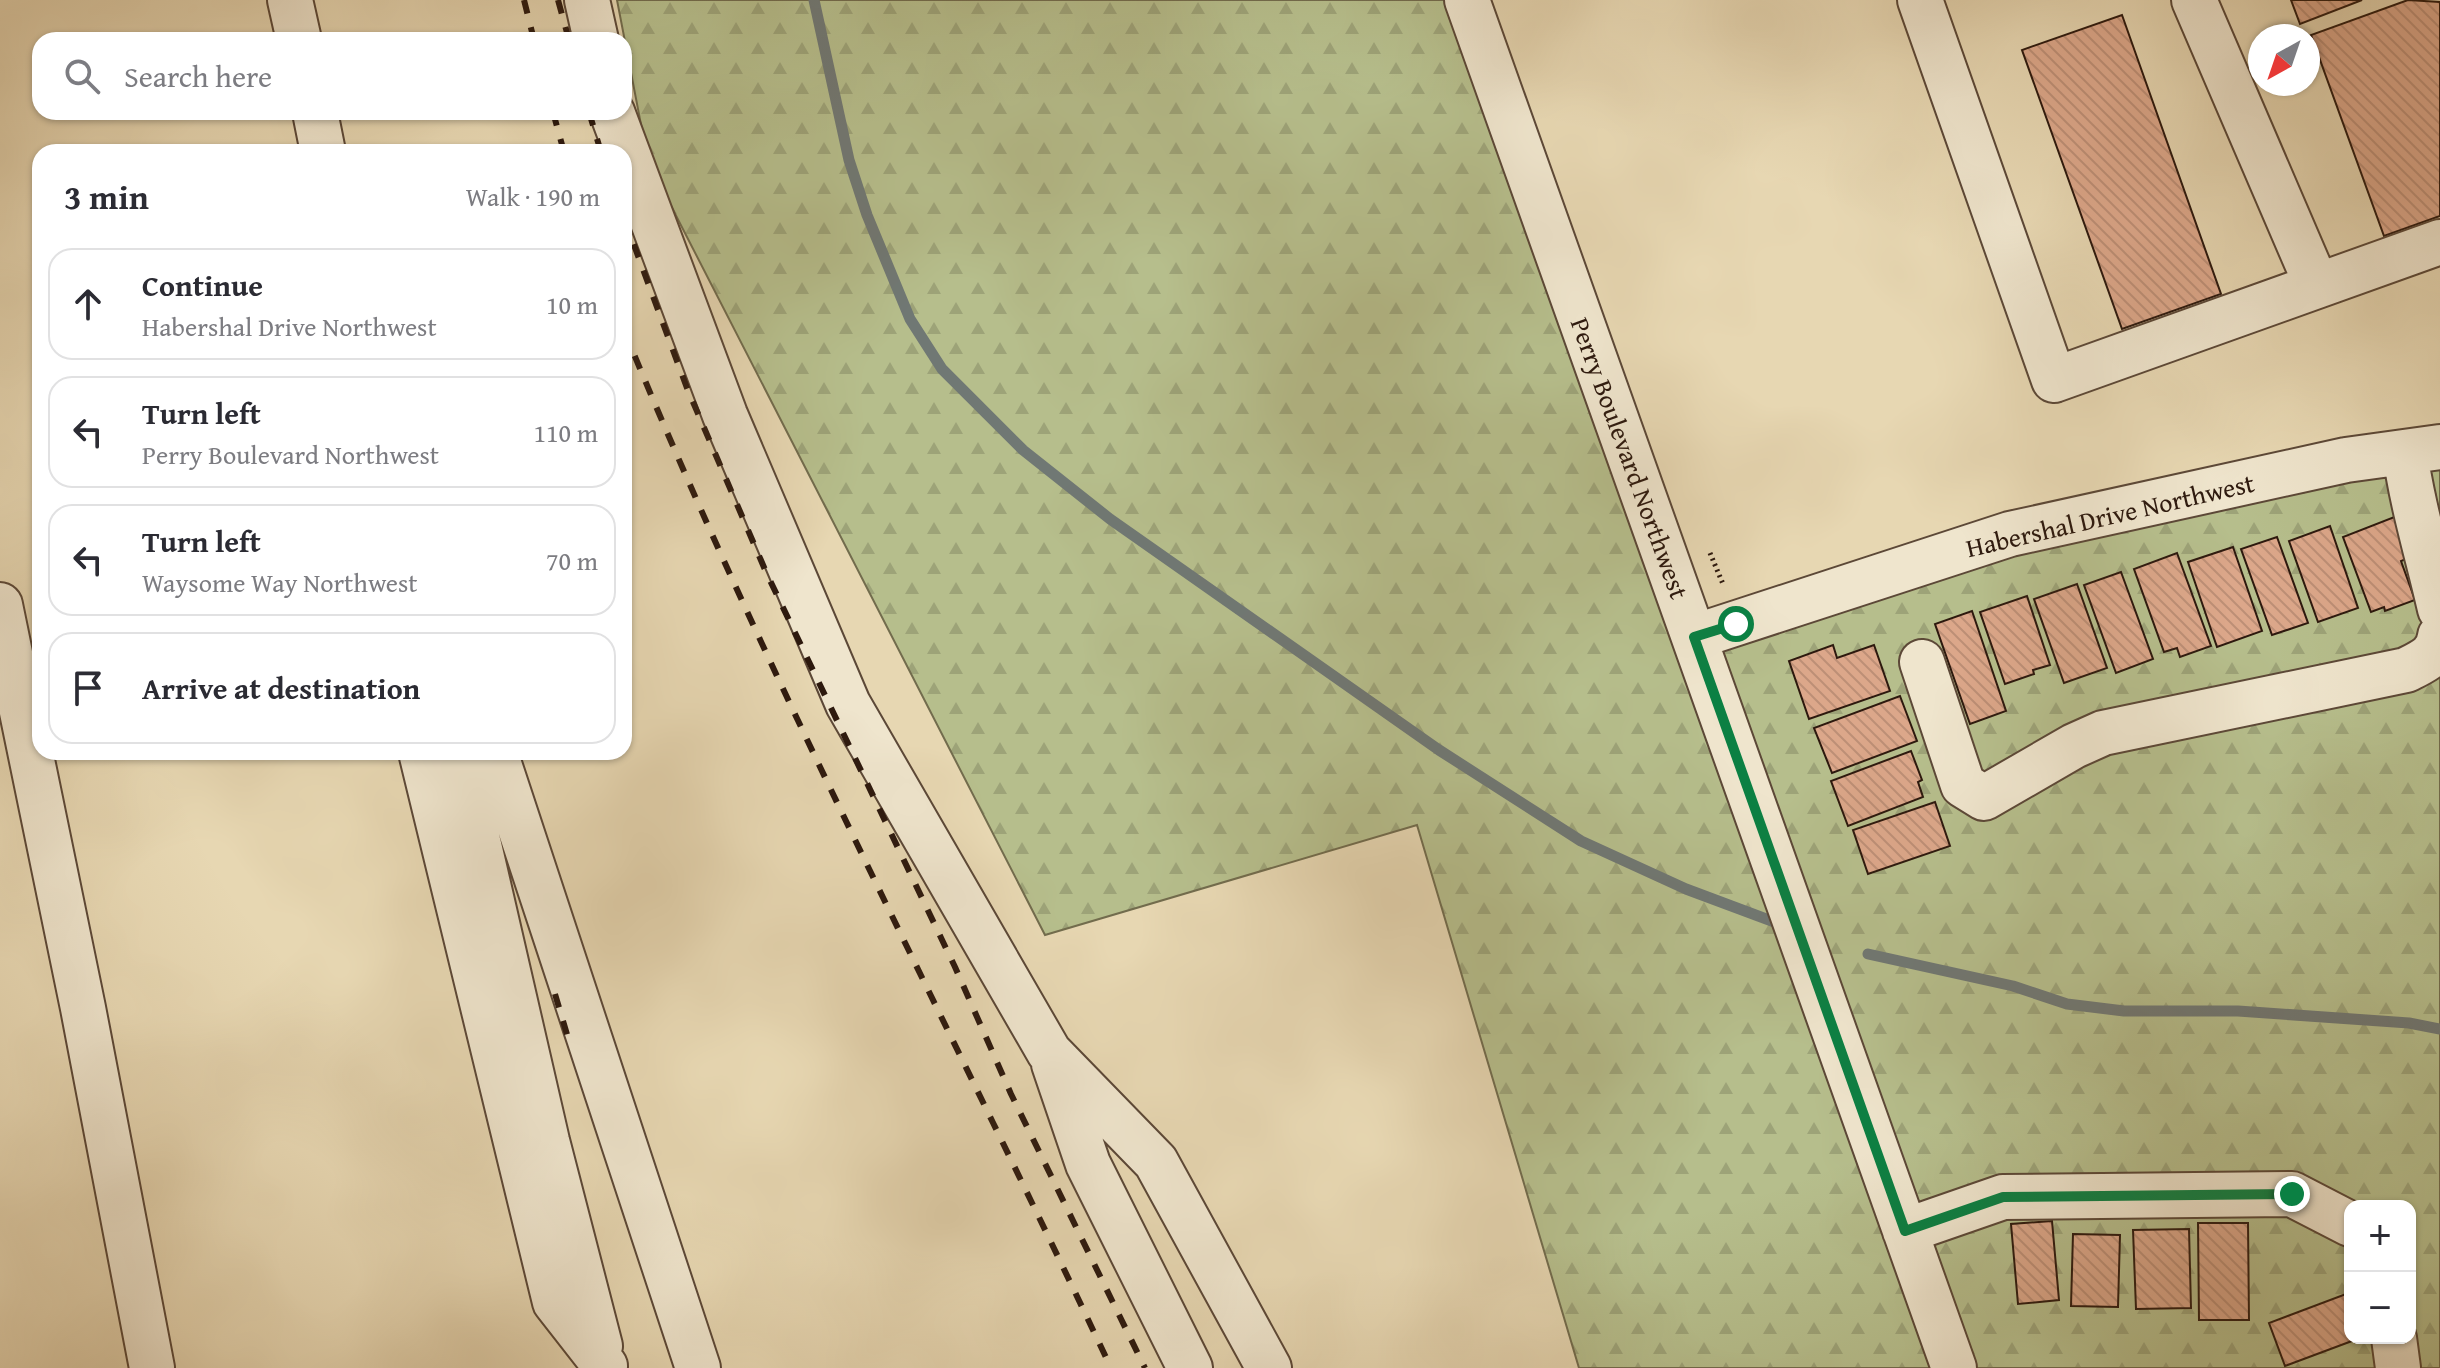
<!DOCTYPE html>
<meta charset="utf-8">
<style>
body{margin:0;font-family:"Gentium Book Plus",serif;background:#f2f2f3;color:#2b2b33}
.controls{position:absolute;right:24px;bottom:24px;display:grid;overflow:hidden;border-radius:16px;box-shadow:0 2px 6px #0004}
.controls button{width:72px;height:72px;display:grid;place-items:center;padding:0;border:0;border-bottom:2px solid #e1e1e2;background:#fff;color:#2b2b33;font:40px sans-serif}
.compass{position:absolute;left:2248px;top:24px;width:72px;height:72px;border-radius:50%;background:#fff;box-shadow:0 2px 6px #0004;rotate:220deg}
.stop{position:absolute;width:24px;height:24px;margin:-18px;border:6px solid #0b8043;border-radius:50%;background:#fff}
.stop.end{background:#0b8043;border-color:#fff;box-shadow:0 2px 8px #0008}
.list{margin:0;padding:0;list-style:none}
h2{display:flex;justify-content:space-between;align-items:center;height:104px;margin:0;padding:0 32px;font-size:34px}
h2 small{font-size:26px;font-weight:400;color:#7c7c81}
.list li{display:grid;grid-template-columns:52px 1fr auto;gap:24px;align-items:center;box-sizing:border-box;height:112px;margin:0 16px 16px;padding:0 16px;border:2px solid #e1e1e2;border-radius:24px}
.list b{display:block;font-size:30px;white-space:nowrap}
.list p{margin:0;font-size:26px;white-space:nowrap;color:#7c7c81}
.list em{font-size:26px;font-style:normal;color:#7c7c81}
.icon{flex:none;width:44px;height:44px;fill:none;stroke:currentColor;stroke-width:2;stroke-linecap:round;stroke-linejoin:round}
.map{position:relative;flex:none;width:2440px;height:1368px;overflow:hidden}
.search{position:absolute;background:#fff;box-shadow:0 2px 6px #0004;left:32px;top:32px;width:600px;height:88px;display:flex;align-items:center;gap:20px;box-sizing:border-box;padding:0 28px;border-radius:24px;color:#7c7c81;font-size:30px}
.panel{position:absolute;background:#fff;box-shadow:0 2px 6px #0004;left:32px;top:144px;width:600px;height:616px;border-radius:24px}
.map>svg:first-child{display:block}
.forest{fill:url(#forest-firs);stroke:#726c4d;stroke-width:2;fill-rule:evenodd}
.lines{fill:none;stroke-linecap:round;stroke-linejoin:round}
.stream{stroke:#707874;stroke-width:11}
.building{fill:url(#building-back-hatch);stroke:#2d190e;stroke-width:2}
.minor-casing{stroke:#5c4837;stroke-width:48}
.path{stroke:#2d190e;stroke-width:5;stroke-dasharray:2 4;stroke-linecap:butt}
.minor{stroke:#efe5cd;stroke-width:44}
.rail{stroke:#2d190e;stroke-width:6;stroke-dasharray:14 14;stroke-linecap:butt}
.route{stroke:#0b8043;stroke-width:10}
.labels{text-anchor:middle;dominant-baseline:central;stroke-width:7;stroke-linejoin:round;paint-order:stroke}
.street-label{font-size:26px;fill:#2d190e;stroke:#efe5cd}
</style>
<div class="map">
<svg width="2440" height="1368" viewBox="0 0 2440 1368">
<defs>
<pattern id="forest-firs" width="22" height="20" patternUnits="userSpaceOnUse" patternTransform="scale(2)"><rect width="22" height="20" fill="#b6be8c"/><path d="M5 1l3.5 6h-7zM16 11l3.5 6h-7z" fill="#9da378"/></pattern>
<pattern id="building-back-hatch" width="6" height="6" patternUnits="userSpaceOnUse" patternTransform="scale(2)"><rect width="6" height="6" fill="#dca78a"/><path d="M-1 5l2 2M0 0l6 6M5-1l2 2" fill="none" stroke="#bd8f76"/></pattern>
</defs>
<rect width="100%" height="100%" fill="#e7d7b2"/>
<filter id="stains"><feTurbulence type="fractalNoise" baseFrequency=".0025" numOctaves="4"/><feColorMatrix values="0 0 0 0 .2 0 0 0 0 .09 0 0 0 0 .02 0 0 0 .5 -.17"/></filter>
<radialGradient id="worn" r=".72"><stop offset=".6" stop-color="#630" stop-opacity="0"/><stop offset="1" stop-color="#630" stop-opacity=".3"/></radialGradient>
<path class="forest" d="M 617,0 L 1471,0 L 1717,650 L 2090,513 L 2440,453 L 2440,1368 L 1579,1368 L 1417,825 L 1045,935 L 648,161 ZM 2350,1206 L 2410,1206 L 2410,1338 L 2350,1338 Z"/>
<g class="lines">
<path class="stream" d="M 814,0 L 849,160 L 867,215 L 910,319 L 942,369 L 1023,450 L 1110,519 L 1439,750 L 1581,841 L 1686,889 L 1785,926
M 1868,954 L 2013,986 L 2067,1004 L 2124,1011 L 2238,1011 L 2409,1023 L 2440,1029"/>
</g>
<path class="building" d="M 2291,0 L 2362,0 L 2300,24 Z
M 2408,0 L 2440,2 L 2440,216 L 2384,236 L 2311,35 Z
M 2122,15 L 2221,294 L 2122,329 L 2022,50 Z
M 2402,514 L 2416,555 L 2401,561 L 2415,600 L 2385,611 L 2384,607 L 2371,612 L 2343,537 Z
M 2330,526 L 2358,608 L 2318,622 L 2289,541 Z
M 2277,537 L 2308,623 L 2272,635 L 2241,549 Z
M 2233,547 L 2262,631 L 2217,647 L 2188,562 Z
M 2177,553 L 2211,646 L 2180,657 L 2177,648 L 2164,652 L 2134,569 Z
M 2121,572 L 2153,659 L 2116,673 L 2084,585 Z
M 2077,584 L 2107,668 L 2064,683 L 2034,599 Z
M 2027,596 L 2050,665 L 2033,670 L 2034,674 L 2005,684 L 1980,612 Z
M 1972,611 L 2006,711 L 1970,724 L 1935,624 Z
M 1833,645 L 1837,658 L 1874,645 L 1890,691 L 1809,719 L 1789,661 Z
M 1900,696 L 1917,741 L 1832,773 L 1814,728 Z
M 1911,751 L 1922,780 L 1918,782 L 1923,797 L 1848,826 L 1831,781 Z
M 1935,802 L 1950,846 L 1868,874 L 1853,830 Z
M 2052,1221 L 2059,1300 L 2018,1304 L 2011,1224 Z
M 2198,1223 L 2248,1223 L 2249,1320 L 2199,1320 Z
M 2189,1229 L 2191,1308 L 2136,1309 L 2133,1230 Z
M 2073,1234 L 2120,1235 L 2118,1307 L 2071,1306 Z
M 2346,1294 L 2350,1303 L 2350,1338 L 2360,1338 L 2285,1366 L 2269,1323 Z"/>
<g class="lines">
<defs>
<path id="minor" d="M 290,0 L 299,40
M 587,0 L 596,40
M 1467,0 L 1954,1368
M 1920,0 L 2054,380 L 2440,242
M 2194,0 L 2317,286
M 315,112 L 323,152
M 612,112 L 725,415 L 848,704 L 1049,1052 L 1156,1162 L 1269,1368
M 2405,452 C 2412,505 2428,556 2440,609
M 0,605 L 83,1008 L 152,1368
M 1694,637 L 2010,534 L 2346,460 L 2440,447
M 1922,662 L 1963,785 L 1984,798 L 2074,746 L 2103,733 L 2406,670 C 2422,662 2438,656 2440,636
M 421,752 L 555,1302 L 605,1366
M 454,752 L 479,845 L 547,1141 L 600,1346
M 495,752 L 698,1368
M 1054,1064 L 1088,1164 L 1190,1368
M 1905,1231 L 2003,1197 L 2292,1194 L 2350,1224
M 2394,1338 L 2398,1368"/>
</defs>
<use href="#minor" class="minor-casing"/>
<path class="path" d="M 1710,553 L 1723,584"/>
<use href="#minor" class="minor"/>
<path class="rail" d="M 524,0 L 534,40
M 558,0 L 569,40
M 553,112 L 564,152
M 589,112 L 601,152
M 624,218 L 687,388 L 766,572 L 955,967 L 1011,1094 L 1145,1368
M 624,330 C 769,683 948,1022 1111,1368
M 555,994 L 569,1041"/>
</g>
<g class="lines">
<path class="route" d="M 1736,624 L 1694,637 L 1905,1231 L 2003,1197 L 2292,1194"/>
</g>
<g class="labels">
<g class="street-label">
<text transform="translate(1630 458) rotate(70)">Perry Boulevard Northwest</text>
<text transform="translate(2110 515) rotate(-13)">Habershal Drive Northwest</text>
</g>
</g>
<rect width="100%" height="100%" filter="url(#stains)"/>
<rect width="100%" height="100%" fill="url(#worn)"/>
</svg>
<div class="controls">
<button>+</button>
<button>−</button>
</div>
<svg class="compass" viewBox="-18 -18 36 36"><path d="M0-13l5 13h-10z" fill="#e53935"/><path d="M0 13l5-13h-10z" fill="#7c7c81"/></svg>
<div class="stop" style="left:1736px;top:624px"></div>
<div class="stop end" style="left:2292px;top:1194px"></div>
<div class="search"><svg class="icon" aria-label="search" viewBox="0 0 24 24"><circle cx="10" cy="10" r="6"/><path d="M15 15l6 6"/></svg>Search here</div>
<section class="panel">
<h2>3 min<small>Walk · 190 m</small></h2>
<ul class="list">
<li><svg class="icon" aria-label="ahead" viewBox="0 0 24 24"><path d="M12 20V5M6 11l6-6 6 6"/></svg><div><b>Continue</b><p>Habershal Drive Northwest</p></div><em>10 m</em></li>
<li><svg class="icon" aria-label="left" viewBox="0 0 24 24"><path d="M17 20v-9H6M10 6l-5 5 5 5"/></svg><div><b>Turn left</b><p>Perry Boulevard Northwest</p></div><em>110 m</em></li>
<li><svg class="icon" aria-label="left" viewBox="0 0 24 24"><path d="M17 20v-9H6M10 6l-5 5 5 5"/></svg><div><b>Turn left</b><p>Waysome Way Northwest</p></div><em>70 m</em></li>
<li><svg class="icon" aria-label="arrive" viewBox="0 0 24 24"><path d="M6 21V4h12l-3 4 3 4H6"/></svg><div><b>Arrive at destination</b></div></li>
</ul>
</section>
</div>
